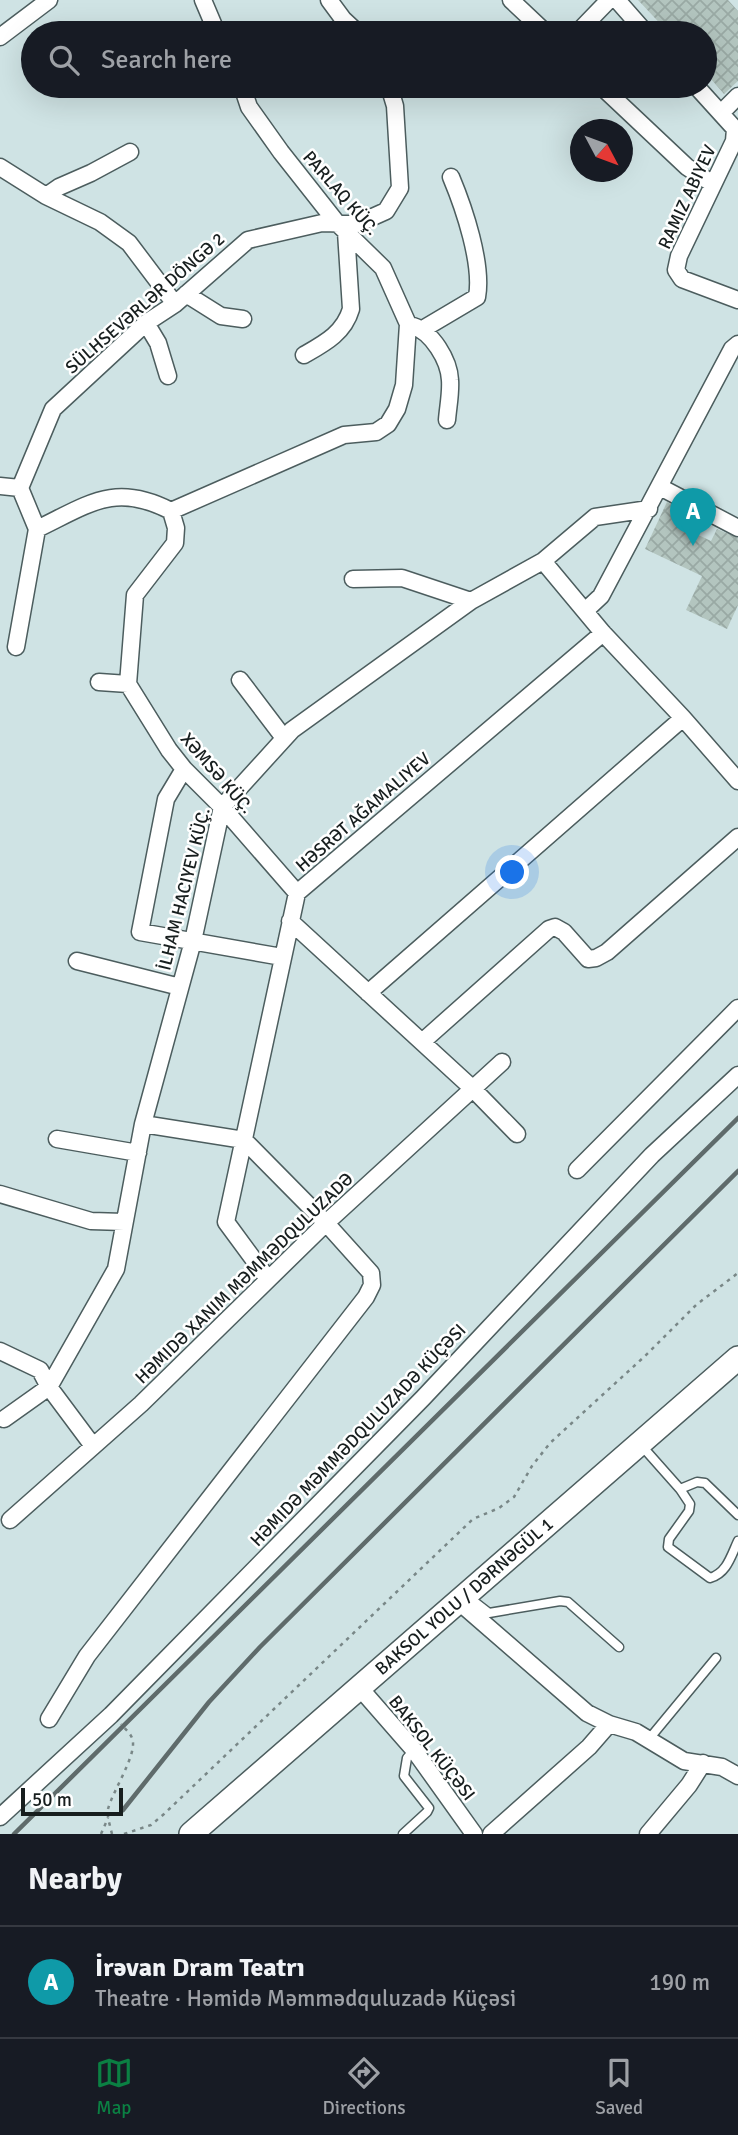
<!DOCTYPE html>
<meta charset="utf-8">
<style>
body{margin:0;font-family:Signika,sans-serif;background:#20242c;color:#f1f3f6}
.compass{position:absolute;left:570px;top:119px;width:63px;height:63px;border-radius:50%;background:#171b24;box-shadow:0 7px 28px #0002;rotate:131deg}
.scale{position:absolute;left:21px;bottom:18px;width:102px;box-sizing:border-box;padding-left:7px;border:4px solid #171e1e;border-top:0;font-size:19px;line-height:24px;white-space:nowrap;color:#171e1e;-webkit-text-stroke:5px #fff;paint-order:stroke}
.you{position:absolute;left:513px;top:873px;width:24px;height:24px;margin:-18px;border:5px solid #fff;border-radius:50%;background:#1a73e8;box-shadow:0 0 0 10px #1a73e833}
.badge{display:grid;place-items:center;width:46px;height:46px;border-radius:50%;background:#0b8043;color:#fff;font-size:23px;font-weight:700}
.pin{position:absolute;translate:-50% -58px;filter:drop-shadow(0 2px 4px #0008)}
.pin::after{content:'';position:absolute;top:37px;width:24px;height:21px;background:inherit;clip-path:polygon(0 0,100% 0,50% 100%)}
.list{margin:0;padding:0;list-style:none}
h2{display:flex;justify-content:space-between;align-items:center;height:91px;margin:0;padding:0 28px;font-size:30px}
h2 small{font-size:23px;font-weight:400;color:#9ea1a6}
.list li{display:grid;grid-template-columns:46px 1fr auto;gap:21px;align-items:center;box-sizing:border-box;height:112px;padding:0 28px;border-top:2px solid #363941}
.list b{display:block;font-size:26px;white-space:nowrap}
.list p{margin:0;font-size:23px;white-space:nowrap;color:#9ea1a6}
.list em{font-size:23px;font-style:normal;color:#9ea1a6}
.icon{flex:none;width:38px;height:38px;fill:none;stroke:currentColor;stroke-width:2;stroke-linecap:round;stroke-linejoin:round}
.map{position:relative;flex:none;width:738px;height:1834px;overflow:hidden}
.search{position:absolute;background:#171b24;box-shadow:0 7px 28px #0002;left:21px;right:21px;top:21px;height:77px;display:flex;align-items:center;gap:18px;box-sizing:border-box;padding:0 24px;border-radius:38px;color:#9ea1a6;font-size:26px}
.sheet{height:203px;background:#171b24}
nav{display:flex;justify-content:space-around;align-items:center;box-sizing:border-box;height:98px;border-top:2px solid #363941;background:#171b24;font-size:19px;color:#9ea1a6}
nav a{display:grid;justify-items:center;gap:4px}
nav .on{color:#0b8043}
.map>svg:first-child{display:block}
.building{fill:url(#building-cross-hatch)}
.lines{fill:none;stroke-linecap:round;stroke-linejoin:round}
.service-casing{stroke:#4c5d5e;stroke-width:11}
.minor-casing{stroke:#4c5d5e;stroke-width:19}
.secondary-casing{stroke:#4c5d5e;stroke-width:26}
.path{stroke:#798787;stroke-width:2.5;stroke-dasharray:3.5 5;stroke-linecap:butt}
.service{stroke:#fff;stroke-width:8}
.minor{stroke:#fff;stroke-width:16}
.secondary{stroke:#fff;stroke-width:23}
.rail{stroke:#5f6b6b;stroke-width:4.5}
.labels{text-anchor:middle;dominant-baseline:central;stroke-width:5;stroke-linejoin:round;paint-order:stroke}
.street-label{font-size:18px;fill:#171e1e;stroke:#fff}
</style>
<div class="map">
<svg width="738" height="1834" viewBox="0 0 738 1834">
<defs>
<pattern id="building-cross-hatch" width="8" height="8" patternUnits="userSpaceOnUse" patternTransform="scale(1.75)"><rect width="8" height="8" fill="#b3c5bf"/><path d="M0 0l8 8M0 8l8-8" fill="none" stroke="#99a9a4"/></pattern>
</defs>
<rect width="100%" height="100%" fill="#cfe3e4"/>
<path class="building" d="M 638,0 L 728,0 L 738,11 L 738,81 L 724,94 L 705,72 L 705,33 L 669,33 Z
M 667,502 L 685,512 L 679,526 L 711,541 L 717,529 L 738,538 L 738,605 L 727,629 L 686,610 L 702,576 L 645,549 Z"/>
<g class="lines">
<defs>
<path id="service" d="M 641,1445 L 680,1489 L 690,1504 L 689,1511 L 669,1539 L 668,1547 L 710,1578 C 727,1573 731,1556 738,1541
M 680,1489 L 697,1482 L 705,1483 L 738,1515
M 467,1596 L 489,1613 L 560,1601 L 568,1602 L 619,1647
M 649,1739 L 716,1658
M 403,1834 L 427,1812 L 429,1808 L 404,1776 L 407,1758 L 414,1750"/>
<path id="minor" d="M 203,0 L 217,33
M 329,0 L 343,19 L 358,33
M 511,0 L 546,33
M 617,0 L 646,33
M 577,33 L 609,0
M 0,37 L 49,0
M 601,86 L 687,167 L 713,184
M 696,86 L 735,129 L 734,141 L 679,256 L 676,270 L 682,279 L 738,300
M 721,113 L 738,96
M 0,167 L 46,196 L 100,222 L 129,243 L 175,304
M 46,196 L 59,187 L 91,173 L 130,152
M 186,294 L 221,316 L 243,319
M 146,323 L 158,343 L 168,376
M 413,326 C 432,332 449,360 450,380 C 451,393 448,407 447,420
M 423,329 L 477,297 C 483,264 464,208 451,177
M 304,355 C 325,343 344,333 351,309 L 346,232
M 0,486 L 20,488 L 37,529 C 89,504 115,482 171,511 L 176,528 L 175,543 L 135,595 L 128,684 L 169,750 L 184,769 L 222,807 L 297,893
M 660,487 L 738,528
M 20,488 L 53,409 L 146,323 L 175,304 L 248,240 L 322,223 L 357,224 L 386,211 L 400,188 L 395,106 L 389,86
M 171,511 L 344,435 L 376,432 L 388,424 L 397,409 L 404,385 L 408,324 L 383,268 L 337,223 L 281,152 L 249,107 L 242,86
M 543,561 L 603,633 L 683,718 L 738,781
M 353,579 L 402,578 L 471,601
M 585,611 L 601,596 L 732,349 L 738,344
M 16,647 L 37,529
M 240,680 L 284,738
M 99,682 L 128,684
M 184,769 L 166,799 L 140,932 L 282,957
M 290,921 L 472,1088 L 517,1134
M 77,961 L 180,987
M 368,993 L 683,718
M 422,1042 L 549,929 L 555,927 L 564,932 L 588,959 L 596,958 L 607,952 L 738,837
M 57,1139 L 138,1153
M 577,1170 L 738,1008
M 0,1194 L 91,1221 L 124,1222
M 268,1279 L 226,1222 L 297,893 L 603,633
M 0,1351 L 40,1370 L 49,1387 L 93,1446
M 4,1419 L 49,1387 L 116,1269 L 143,1124 L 193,941 L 222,807 L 292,730 L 471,601 L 543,561 L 595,517 L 649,509
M 10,1520 L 141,1404 L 326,1223 L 502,1062
M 458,1601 L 587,1713 L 609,1724 L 636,1732 L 684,1761 L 722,1767 L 738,1776
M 359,1687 L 414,1750 L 474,1834
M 49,1719 L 87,1656 L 366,1297 L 372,1285 L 371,1273 L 326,1223 L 244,1140 L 143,1124
M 0,1817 L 111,1715 L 423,1398 L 652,1155 L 738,1075
M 491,1834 L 589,1747 L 609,1724
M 648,1834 L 689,1785 L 703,1763"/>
<g id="secondary">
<path id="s1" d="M 191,1834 L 738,1358"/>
</g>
</defs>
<use href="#service" class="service-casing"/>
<use href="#minor" class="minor-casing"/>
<use href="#secondary" class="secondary-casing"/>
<path class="path" d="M 101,1834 L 108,1818
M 112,1834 L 108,1818 L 108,1809 C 113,1791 134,1759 133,1743 C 133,1735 126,1730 121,1724
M 124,1834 L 151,1825 L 164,1814 L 473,1519 L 499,1508 L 514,1497 L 532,1466 L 550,1443 L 645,1356 L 696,1305 L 738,1273"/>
<use href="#service" class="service"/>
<use href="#minor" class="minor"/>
<use href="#secondary" class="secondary"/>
<path class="rail" d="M 123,1810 L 209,1702 L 260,1647 L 738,1171
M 14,1834 L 738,1118"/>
</g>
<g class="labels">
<g class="street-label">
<text transform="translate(341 193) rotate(49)">PARLAQ KÜÇ.</text>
<text transform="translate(687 197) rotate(-65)">RAMIZ ABIYEV</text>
<text transform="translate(145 303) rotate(-41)">SÜLHSEVƏRLƏR DÖNGƏ 2</text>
<text transform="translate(217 773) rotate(49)">XƏMSƏ KÜÇ.</text>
<text transform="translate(363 812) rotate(-41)">HƏSRƏT AĞAMALIYEV</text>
<text transform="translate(184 889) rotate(-76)">İLHAM HACIYEV KÜÇ.</text>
<text transform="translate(244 1278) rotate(-44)">HƏMIDƏ XANIM MƏMMƏDQULUZADƏ</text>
<text transform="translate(358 1435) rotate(-46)">HƏMIDƏ MƏMMƏDQULUZADƏ KÜÇƏSI</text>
<text stroke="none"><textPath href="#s1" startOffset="362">BAKSOL YOLU / DƏRNƏGÜL 1</textPath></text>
<text transform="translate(432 1748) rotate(52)">BAKSOL KÜÇƏSI</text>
</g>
</g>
</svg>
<svg class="compass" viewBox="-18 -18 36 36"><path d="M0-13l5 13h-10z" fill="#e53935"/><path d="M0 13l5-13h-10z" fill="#9ea1a6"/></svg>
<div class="scale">50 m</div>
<div class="you"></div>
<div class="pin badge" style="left:693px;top:546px;background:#0f9aa8">A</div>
<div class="search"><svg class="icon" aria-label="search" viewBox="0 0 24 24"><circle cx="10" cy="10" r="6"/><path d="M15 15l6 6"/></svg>Search here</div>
</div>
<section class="sheet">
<h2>Nearby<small></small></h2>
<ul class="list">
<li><span class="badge" style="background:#0f9aa8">A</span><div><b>İrəvan Dram Teatrı</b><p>Theatre · Həmidə Məmmədquluzadə Küçəsi</p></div><em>190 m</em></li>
</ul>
</section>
<nav>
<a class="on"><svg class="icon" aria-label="map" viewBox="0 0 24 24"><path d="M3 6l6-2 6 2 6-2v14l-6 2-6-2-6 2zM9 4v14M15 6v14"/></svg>Map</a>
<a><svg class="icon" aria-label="directions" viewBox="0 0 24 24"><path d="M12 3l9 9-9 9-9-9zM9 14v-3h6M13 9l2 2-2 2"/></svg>Directions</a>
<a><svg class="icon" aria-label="saved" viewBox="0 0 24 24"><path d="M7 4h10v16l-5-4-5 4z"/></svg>Saved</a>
</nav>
